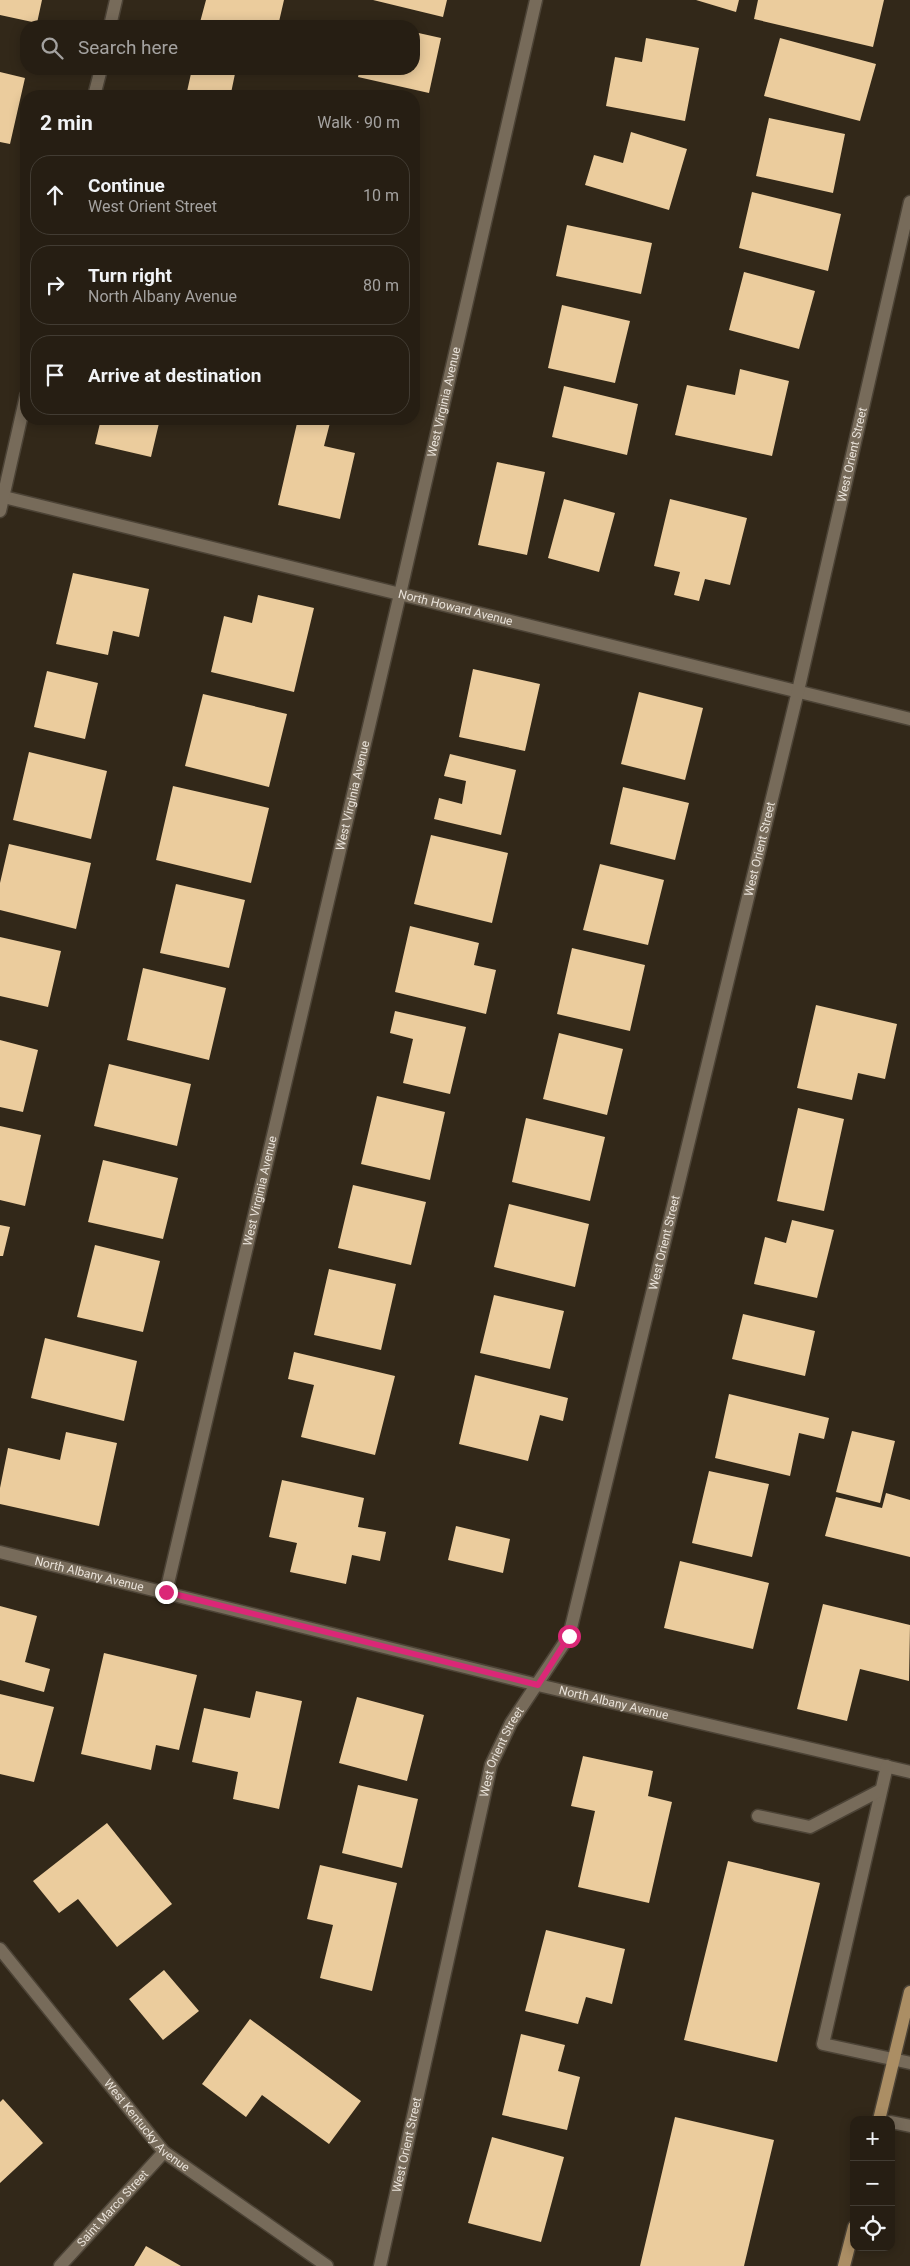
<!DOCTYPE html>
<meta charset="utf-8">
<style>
body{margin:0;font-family:Roboto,sans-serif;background:#322b21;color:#f1f3f6}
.controls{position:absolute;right:15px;bottom:15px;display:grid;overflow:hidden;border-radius:10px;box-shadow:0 2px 12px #0003}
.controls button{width:45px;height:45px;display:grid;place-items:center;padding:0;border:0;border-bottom:1px solid #423c33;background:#261e13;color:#f1f3f6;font:25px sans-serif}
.stop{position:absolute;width:15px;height:15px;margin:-11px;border:4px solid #db2777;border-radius:50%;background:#fff}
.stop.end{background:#db2777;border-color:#fff;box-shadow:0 1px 5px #0008}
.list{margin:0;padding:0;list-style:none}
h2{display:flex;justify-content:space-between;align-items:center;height:65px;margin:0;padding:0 20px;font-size:21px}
h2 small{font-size:16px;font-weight:400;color:#a4a2a0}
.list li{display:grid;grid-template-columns:32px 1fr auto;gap:15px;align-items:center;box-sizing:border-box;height:80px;margin:0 10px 10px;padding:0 10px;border:1px solid #423c33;border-radius:20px}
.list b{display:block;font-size:19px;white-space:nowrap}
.list p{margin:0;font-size:16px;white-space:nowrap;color:#a4a2a0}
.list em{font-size:16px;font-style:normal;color:#a4a2a0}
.icon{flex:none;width:28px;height:28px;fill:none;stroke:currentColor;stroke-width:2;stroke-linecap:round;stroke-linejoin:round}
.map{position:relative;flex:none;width:910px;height:2266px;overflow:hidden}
.search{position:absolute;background:#261e13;box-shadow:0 2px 12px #0003;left:20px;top:20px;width:400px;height:55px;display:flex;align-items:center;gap:12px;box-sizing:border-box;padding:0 18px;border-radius:20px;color:#a4a2a0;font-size:19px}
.panel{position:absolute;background:#261e13;box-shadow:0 2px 12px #0003;left:20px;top:90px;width:400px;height:335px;border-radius:20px}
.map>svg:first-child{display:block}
.building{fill:#ebcc9d}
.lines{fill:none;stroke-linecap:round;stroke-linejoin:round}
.minor-casing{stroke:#4c4336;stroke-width:15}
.major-casing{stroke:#4c4336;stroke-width:15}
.minor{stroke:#776b5a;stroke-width:12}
.major{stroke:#ab8e64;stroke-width:12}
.route{stroke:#db2777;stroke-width:6}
.labels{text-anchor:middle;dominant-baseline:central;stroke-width:5;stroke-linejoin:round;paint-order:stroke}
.street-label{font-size:12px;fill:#e9e2d9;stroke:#281e0f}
</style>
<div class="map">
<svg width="910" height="2266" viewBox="0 0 910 2266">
<rect width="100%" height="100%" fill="#322819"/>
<path class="building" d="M 0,0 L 42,0 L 37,23 L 0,15 Z
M 206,0 L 284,0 L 278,26 L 199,26 Z
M 373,0 L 447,0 L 443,17 Z
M 696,0 L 739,0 L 736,12 Z
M 758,0 L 884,0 L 873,47 L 754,19 Z
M 371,22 L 387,25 L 387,26 L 369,26 Z
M 414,32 L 441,38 L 429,93 L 358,77 L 360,69 L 414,69 Z
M 646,38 L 699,48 L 685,121 L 606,106 L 615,57 L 642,62 Z
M 780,38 L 876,64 L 860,121 L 764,96 Z
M 192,69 L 236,69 L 231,93 L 241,96 L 186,96 Z
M 0,72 L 25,78 L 10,144 L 0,142 Z
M 769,118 L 845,134 L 833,193 L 756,176 Z
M 631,132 L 687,149 L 669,210 L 585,185 L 594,155 L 623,163 Z
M 752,192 L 841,214 L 828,271 L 739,248 Z
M 567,225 L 652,243 L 641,294 L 556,276 Z
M 744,272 L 815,291 L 799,349 L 729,330 Z
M 562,305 L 630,321 L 615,383 L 548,368 Z
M 740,369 L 789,381 L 772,456 L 675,435 L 687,385 L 735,395 Z
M 564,386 L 638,404 L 627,455 L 552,437 Z
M 101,419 L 160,419 L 151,457 L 95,444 Z
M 298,419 L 331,419 L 324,446 L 355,453 L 340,519 L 278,505 Z
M 497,462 L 545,472 L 527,555 L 478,545 Z
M 564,499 L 615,513 L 599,572 L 548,558 Z
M 670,499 L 747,518 L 730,585 L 705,579 L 699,601 L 674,595 L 680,572 L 654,566 Z
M 73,573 L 149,589 L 139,637 L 113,631 L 108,655 L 56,644 Z
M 258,595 L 314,608 L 294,692 L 211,672 L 224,616 L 252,623 Z
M 473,669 L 540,684 L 525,751 L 459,737 Z
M 47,671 L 98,683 L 85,739 L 34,727 Z
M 639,692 L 703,708 L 685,780 L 621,764 Z
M 203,694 L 287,714 L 269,787 L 185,766 Z
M 29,752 L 107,771 L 91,839 L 13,820 Z
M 450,754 L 516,770 L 501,835 L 434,819 L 439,798 L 462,804 L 466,781 L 444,776 Z
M 173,786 L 269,808 L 251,883 L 156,860 Z
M 623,787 L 689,803 L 675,860 L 610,844 Z
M 431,835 L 508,853 L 492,923 L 414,904 Z
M 9,844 L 91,863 L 76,929 L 0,910 L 0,883 Z
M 600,864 L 664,880 L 648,945 L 583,930 Z
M 176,884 L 245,900 L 229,968 L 160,953 Z
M 410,926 L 479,943 L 474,965 L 496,970 L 486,1014 L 395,992 Z
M 0,937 L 61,951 L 48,1007 L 0,996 Z
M 572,948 L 645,965 L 630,1031 L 557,1014 Z
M 143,968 L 226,988 L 209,1060 L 127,1040 Z
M 816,1005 L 897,1024 L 885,1079 L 858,1073 L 852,1100 L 797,1088 Z
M 395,1011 L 466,1027 L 450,1094 L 403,1083 L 413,1039 L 390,1033 Z
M 559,1033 L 623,1049 L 607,1115 L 543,1099 Z
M 0,1040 L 38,1050 L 23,1112 L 0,1107 Z
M 109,1064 L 191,1084 L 177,1146 L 94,1126 Z
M 377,1096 L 445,1112 L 430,1180 L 361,1164 Z
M 798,1108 L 844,1119 L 824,1211 L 777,1201 Z
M 526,1118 L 605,1137 L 590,1201 L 512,1182 Z
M 0,1126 L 41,1135 L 25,1206 L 0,1200 Z
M 103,1160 L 178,1178 L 163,1239 L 88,1222 Z
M 353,1185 L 426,1202 L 411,1265 L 338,1248 Z
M 509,1204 L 589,1224 L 575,1287 L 494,1267 Z
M 792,1220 L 834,1230 L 817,1298 L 754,1284 L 765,1237 L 786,1243 Z
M 0,1225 L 10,1227 L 3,1256 L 0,1256 Z
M 95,1245 L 160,1261 L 143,1332 L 77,1317 Z
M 329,1269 L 396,1284 L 381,1350 L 314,1335 Z
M 494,1295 L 564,1311 L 550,1369 L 480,1353 Z
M 743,1314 L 815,1331 L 805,1376 L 732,1359 Z
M 45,1338 L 137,1361 L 124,1421 L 31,1398 Z
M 294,1352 L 395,1376 L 375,1455 L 301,1437 L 314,1385 L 288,1379 Z
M 475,1375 L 568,1398 L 563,1421 L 540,1415 L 528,1461 L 459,1444 Z
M 729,1394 L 829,1418 L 824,1439 L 799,1433 L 790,1476 L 715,1458 Z
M 852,1431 L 895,1441 L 880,1503 L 836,1492 Z
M 66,1432 L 117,1443 L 99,1526 L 0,1504 L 0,1488 L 8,1448 L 60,1460 Z
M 709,1471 L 769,1484 L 752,1557 L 692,1543 Z
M 282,1480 L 364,1498 L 358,1527 L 386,1532 L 380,1561 L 352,1555 L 346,1584 L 290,1572 L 297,1543 L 269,1537 Z
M 886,1493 L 910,1500 L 910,1557 L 825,1536 L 836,1497 L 882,1508 Z
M 456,1526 L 510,1539 L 503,1573 L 448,1560 Z
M 680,1561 L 769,1583 L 753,1649 L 664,1628 Z
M 823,1604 L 910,1625 L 909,1681 L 860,1669 L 847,1721 L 797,1709 Z
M 0,1606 L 37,1616 L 25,1662 L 50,1669 L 44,1692 L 0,1680 Z
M 104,1653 L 197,1675 L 179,1750 L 156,1745 L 151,1770 L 81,1754 Z
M 256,1691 L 302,1701 L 279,1809 L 233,1799 L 238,1772 L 192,1762 L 204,1708 L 250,1718 Z
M 0,1694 L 54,1707 L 34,1782 L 0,1774 Z
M 357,1697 L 424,1715 L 407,1781 L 339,1763 Z
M 583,1756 L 653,1771 L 648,1796 L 672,1802 L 649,1903 L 578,1887 L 595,1811 L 571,1806 Z
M 358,1785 L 418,1799 L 402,1868 L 342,1853 Z
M 107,1823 L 172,1904 L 117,1947 L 78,1899 L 59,1913 L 33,1881 Z
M 728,1861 L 820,1883 L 777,2062 L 684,2040 Z
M 320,1865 L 397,1883 L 372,1991 L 320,1978 L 333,1925 L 307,1919 Z
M 546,1930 L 625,1949 L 612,2004 L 586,1997 L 578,2024 L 525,2011 Z
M 164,1970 L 199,2011 L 163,2040 L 129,1999 Z
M 250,2019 L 361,2101 L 329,2144 L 262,2095 L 246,2117 L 202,2084 Z
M 521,2034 L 565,2045 L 558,2071 L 580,2077 L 567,2130 L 502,2115 Z
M 3,2099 L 43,2143 L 0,2183 L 0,2102 Z
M 675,2117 L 774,2140 L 744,2266 L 640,2266 Z
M 492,2137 L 564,2157 L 541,2242 L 468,2223 Z
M 146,2246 L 181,2266 L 134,2266 Z"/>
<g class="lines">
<defs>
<g id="minor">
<path d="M 110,26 L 116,0"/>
<path d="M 94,96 L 101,69"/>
<path id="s1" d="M 0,496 L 910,719"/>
<path d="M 0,511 L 26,396"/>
<path id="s2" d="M 0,1552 L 538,1685 L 910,1772"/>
<path id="s3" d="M 166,1592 L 400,594 L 536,0"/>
<path d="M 887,1766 L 823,2044 L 910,2063"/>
<path d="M 758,1816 L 810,1827 L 881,1790"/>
<path id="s4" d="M 0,1949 L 164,2152 L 327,2266"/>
<path d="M 891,2122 L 910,2126"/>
<path id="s5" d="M 60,2266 L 164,2152"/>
<path id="s6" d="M 380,2266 L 491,1765 L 511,1723 L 569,1636 L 798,691 L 910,202"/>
</g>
<path id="major" d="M 879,2120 L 910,1992
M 844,2266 L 854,2227"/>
</defs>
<use href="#minor" class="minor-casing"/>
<use href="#major" class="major-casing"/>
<use href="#minor" class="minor"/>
<use href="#major" class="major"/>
</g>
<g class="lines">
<path class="route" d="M 166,1592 L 538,1685 L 569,1636"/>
</g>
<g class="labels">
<g class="street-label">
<text stroke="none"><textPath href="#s3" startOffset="1222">West Virginia Avenue</textPath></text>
<text stroke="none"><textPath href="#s6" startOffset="1879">West Orient Street</textPath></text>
<text stroke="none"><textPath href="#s1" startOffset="469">North Howard Avenue</textPath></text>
<text stroke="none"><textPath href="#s3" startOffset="818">West Virginia Avenue</textPath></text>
<text stroke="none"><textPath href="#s6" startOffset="1474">West Orient Street</textPath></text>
<text stroke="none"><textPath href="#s3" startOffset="412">West Virginia Avenue</textPath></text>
<text stroke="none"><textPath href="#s6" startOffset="1069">West Orient Street</textPath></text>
<text stroke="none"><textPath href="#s2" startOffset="92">North Albany Avenue</textPath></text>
<text stroke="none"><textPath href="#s2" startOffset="632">North Albany Avenue</textPath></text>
<text stroke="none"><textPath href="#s6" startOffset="529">West Orient Street</textPath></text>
<text stroke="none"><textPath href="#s4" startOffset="230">West Kentucky Avenue</textPath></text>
<text stroke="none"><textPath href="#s6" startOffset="124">West Orient Street</textPath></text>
<text stroke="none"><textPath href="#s5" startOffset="78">Saint Marco Street</textPath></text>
</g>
</g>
</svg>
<div class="controls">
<button>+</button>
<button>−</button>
<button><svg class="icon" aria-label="locate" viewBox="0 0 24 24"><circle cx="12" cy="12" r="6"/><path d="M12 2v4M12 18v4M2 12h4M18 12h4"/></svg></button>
</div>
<div class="stop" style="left:569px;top:1636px"></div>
<div class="stop end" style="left:166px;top:1592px"></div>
<div class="search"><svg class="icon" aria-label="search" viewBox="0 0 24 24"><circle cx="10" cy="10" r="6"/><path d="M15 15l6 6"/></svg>Search here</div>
<section class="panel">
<h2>2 min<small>Walk · 90 m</small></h2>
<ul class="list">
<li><svg class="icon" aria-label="ahead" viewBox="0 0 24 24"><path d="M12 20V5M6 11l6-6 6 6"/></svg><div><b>Continue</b><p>West Orient Street</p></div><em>10 m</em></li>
<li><svg class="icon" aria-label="right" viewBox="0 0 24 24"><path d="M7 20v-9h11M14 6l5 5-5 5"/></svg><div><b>Turn right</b><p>North Albany Avenue</p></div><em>80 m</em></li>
<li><svg class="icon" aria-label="arrive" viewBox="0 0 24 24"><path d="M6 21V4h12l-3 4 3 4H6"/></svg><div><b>Arrive at destination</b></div></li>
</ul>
</section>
</div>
